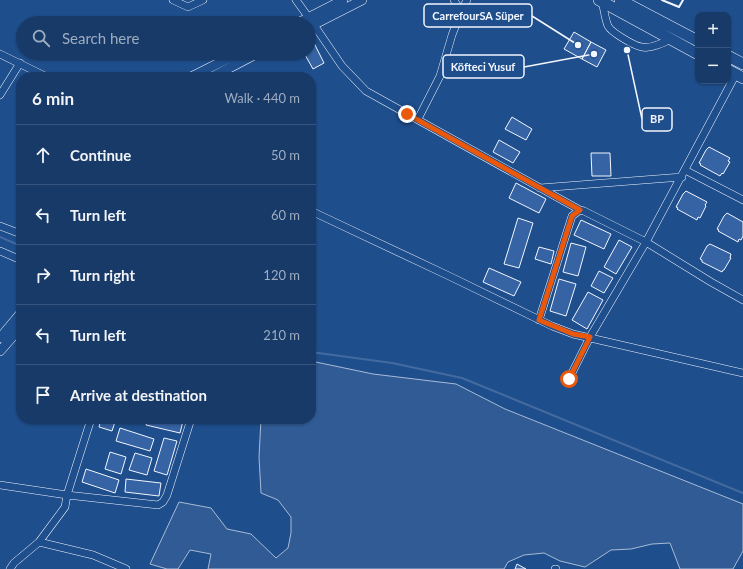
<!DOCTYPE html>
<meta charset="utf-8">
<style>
body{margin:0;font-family:Lato,sans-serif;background:#244571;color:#f1f3f6}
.controls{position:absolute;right:12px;top:12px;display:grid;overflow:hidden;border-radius:8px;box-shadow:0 1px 3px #0004}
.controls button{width:36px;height:36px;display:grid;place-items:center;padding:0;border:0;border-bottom:1px solid #36547d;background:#173a69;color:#f1f3f6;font:20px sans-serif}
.stop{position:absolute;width:12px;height:12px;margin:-9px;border:3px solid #ea580c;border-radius:50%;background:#fff}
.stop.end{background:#ea580c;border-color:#fff;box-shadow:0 1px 4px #0008}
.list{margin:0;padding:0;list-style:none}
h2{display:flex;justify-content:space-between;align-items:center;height:52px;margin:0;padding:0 16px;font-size:17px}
h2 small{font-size:13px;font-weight:400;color:#9eadc0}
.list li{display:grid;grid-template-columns:26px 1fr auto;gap:12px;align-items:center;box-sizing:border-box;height:60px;padding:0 16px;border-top:1px solid #36547d}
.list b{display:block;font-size:15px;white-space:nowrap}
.list em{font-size:13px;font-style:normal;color:#9eadc0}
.icon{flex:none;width:22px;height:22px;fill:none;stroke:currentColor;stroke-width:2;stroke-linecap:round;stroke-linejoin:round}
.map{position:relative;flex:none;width:743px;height:569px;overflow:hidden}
.search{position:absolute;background:#173a69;box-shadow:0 1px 3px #0004;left:16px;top:16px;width:300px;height:44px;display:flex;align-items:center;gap:10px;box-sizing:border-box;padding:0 14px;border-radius:22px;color:#9eadc0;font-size:15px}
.panel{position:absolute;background:#173a69;box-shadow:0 1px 3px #0004;left:16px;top:72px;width:300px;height:352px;border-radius:16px}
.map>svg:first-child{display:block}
.built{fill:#305b95;stroke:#a8bbd7}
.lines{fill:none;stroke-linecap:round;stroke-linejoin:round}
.stream{stroke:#446ba0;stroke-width:2}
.building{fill:#3563a3;stroke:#f2f6ff}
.minor-casing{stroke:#f2f6ff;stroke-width:8}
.major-casing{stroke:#f2f6ff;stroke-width:10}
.highway-casing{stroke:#f2f6ff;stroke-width:12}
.minor{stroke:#1f4e8c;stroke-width:7}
.major{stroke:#1f4e8c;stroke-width:9}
.highway{stroke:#1f4e8c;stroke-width:11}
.wall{stroke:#f2f6ff;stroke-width:2}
.route{stroke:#ea580c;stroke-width:5}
.leader{fill:none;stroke:#f2f6ff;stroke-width:1.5}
.callout-dot{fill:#f2f6ff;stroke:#1f4e8c;stroke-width:1.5}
.callout{fill:#1f4e8c;stroke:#f2f6ff;stroke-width:1.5}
.callout-label{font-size:11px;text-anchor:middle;font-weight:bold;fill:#f2f6ff}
</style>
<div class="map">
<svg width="743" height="569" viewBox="0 0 743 569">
<rect width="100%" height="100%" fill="#1f4e8c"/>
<path class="built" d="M 311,361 L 373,374 L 456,384 L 505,409 L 743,504 L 743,551 L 733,569 L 680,569 L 670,543 L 652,544 L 631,549 L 611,550 L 585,567 L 560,561 L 544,553 L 524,555 L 508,562 L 504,569 L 208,569 L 211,554 L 190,550 L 178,569 L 167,569 L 150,564 L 179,502 L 211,508 L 227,529 L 251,534 L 276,558 L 288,548 L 291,533 L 291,517 L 278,500 L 261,493 L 259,457 L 261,419 L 311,419 Z"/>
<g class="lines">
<path class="stream" d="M 0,237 L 21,246
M 311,352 L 392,363 L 462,378 L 743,493"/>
</g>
<path class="building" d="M 574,32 L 591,42 L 582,59 L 564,49 Z
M 312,39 L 324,63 L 313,69 L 304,53 L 309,53 L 309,40 Z
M 591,42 L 606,50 L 597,67 L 582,59 Z
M 512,117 L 532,129 L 526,140 L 505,129 Z
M 499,140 L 520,152 L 513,163 L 493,152 Z
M 709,147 L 730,158 L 728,161 L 730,162 L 723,174 L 722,173 L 720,176 L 700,165 L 701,164 L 699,163 L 706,150 Z
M 591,153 L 610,153 L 611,176 L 592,176 Z
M 516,183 L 546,199 L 539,213 L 509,198 Z
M 686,191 L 707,202 L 705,205 L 706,206 L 700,218 L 698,217 L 697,220 L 677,209 L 678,208 L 676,207 L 683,194 Z
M 727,213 L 743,222 L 743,236 L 741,240 L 739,239 L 738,242 L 718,231 L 719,230 L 717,229 L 724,216 Z
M 518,218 L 533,223 L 519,268 L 504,264 Z
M 581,220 L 611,234 L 604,249 L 574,235 Z
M 619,240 L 632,247 L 616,274 L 604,267 Z
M 571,243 L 586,247 L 578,276 L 563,272 Z
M 710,244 L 731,254 L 730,258 L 731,258 L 724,270 L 723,270 L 722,272 L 702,262 L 702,260 L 700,259 L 707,246 Z
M 539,247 L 554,251 L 551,264 L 535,259 Z
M 489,268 L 521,282 L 514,296 L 483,282 Z
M 599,271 L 613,278 L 604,293 L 591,286 Z
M 559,279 L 576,284 L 566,316 L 550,311 Z
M 588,292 L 603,300 L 587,329 L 572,320 Z
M 101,419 L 116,419 L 112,431 L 99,427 Z
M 148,419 L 177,419 L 183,421 L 180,433 L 146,425 Z
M 120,428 L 154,439 L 150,451 L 116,441 Z
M 164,438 L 177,441 L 167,475 L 154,471 Z
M 110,452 L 126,457 L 121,474 L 105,469 Z
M 135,453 L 152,458 L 147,475 L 129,470 Z
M 86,469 L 119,480 L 115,493 L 82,482 Z
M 126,479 L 161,483 L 159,496 L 125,492 Z
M 517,564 L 526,569 L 515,569 Z"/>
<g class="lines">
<defs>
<path id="minor" d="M 173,0 L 188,7 L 203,0
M 296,0 L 309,18
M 454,0 L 461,12
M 602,1 C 604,9 605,19 608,26 C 611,32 634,46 642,47 C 651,49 663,43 671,39
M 314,25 L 342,66 L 366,91 L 580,210
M 0,54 L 47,77
M 0,95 L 20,63
M 418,119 L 440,76 L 452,35 L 461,12 L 467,0
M 685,170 L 743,200
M 540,188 L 682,177
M 311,211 L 449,276 L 552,326 L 573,334 L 743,373
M 0,226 L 21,234
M 0,251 L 21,260
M 539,320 L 572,216 L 580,210 L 584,211 L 646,242 L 711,282 L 743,300
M 569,379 L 590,337 L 646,242 L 736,74
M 0,485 L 67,495 L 158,505 L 163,502 L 167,495 L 191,419
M 39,542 L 93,555 L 126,569
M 10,569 L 14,563 L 39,542 L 65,507 L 67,495 L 91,419
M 555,569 L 556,569"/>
<path id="major" d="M 298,23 L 343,0
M 309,27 L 362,0
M 191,77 L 239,53
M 212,77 L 258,53
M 0,338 L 21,313
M 0,351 L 21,327"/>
<path id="highway" d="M 599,0 L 698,54
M 620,0 L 698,41
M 728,56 L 743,64
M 728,70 L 743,78"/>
</defs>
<use href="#minor" class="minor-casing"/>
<use href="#major" class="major-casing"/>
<use href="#highway" class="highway-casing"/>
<use href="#minor" class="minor"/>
<use href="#major" class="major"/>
<use href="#highway" class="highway"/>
<path class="wall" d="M 662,0 L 679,7 L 683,0"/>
</g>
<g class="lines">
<path class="route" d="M 407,114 L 580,210 L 572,216 L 539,320 L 573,334 L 590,337 L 569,379"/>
</g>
<path class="leader" d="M578 45L532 16M594 54L524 67M627 50L642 119"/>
<g class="callout-dot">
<circle cx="578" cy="45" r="4"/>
<circle cx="594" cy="54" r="4"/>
<circle cx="627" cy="50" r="4"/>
</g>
<g class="callout">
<rect x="424" y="4" width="108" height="23" rx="4"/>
<rect x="443" y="55" width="81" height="23" rx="4"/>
<rect x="642" y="108" width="30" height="23" rx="4"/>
</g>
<g class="callout-label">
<text x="478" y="20">CarrefourSA Süper</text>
<text x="483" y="71">Köfteci Yusuf</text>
<text x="657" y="123">BP</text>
</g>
</svg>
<div class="controls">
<button>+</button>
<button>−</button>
</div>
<div class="stop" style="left:569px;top:379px"></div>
<div class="stop end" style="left:407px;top:114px"></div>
<div class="search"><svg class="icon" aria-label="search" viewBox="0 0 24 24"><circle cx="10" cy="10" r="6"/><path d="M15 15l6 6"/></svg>Search here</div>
<section class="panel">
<h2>6 min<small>Walk · 440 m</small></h2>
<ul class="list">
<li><svg class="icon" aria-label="ahead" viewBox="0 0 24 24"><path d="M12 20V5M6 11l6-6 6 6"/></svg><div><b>Continue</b></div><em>50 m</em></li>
<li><svg class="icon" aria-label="left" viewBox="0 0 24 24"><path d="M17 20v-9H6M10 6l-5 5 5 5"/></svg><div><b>Turn left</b></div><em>60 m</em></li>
<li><svg class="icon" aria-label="right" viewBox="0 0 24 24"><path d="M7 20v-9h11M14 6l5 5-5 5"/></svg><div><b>Turn right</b></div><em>120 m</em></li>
<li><svg class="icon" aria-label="left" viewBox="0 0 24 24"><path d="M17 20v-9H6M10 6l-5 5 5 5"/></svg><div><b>Turn left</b></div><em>210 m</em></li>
<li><svg class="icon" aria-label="arrive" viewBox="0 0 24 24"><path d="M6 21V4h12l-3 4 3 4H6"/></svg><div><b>Arrive at destination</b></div></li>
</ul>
</section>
</div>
